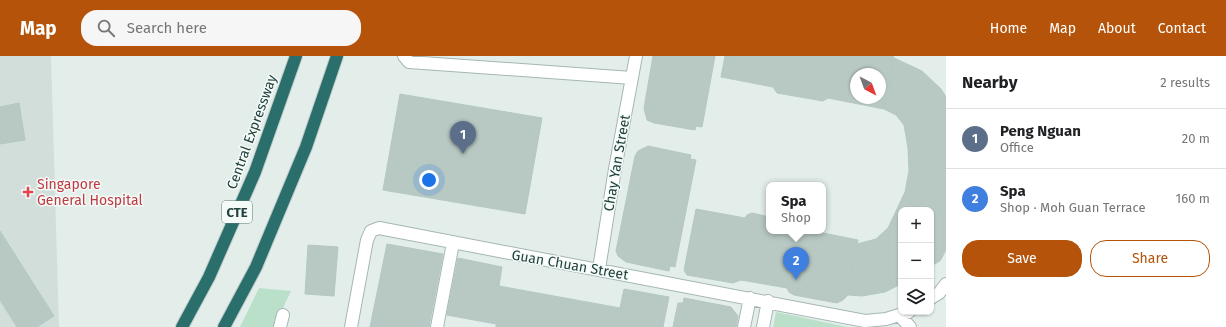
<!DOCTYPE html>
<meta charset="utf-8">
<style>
body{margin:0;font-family:"Fira Sans",sans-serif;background:#f6f6f6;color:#202124}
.controls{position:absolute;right:12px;bottom:12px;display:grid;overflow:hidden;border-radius:8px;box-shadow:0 1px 3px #0004}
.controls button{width:36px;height:36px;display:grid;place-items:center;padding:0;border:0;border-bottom:1px solid #e0e0e0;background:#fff;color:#202124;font:20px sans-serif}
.compass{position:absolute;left:850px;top:12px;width:36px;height:36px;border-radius:50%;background:#fff;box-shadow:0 1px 3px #0004;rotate:139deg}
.you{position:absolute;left:429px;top:124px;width:14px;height:14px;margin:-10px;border:3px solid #fff;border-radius:50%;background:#1a73e8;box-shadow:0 0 0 6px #1a73e833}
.badge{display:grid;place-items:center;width:26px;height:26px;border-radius:50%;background:#b45309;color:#fff;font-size:13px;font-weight:700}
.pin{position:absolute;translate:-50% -33px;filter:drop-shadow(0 1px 2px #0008)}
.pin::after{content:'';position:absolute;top:21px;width:14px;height:12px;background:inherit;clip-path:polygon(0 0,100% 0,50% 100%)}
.popup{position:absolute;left:766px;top:126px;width:60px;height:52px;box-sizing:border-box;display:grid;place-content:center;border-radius:8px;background:#fff;filter:drop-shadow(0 1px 3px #0005);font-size:13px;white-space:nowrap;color:#757577}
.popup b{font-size:15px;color:#202124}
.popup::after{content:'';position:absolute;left:50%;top:100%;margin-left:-8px;border:8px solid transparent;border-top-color:#fff}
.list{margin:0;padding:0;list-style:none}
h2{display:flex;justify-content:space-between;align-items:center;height:52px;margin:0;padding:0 16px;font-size:17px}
h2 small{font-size:13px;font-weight:400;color:#757577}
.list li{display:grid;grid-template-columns:26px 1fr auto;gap:12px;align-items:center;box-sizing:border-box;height:60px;padding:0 16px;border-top:1px solid #e0e0e0}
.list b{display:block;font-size:15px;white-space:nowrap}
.list p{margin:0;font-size:13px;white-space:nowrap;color:#757577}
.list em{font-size:13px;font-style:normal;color:#757577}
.actions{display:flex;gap:8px;padding:12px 16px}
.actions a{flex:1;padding:9px 0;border:1px solid #b45309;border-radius:16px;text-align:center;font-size:14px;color:#b45309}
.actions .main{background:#b45309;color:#fff}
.icon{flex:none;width:22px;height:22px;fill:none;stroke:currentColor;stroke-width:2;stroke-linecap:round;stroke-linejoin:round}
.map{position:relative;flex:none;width:946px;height:271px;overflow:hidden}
header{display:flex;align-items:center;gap:24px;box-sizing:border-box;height:56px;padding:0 20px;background:#b45309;color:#fff}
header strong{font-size:19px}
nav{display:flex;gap:22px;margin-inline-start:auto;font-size:14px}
.search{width:280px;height:36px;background:#f6f6f6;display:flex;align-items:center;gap:10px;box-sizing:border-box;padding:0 14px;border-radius:16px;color:#757577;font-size:15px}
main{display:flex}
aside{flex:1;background:#fff}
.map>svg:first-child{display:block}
.built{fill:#d1deda}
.green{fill:#bae0ca}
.building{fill:#b8c9c4;stroke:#b4c8c3;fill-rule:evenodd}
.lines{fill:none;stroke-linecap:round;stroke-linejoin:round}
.minor-casing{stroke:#a5b7b3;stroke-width:14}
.highway-casing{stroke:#c1cac9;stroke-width:14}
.minor{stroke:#fff;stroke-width:12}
.highway{stroke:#2a6f6c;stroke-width:12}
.health-dot{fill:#e0444e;stroke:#f4faf8;stroke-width:1.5}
.labels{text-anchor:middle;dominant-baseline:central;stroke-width:3;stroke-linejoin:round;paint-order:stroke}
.shield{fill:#f4faf8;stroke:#607875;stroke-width:1}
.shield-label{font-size:13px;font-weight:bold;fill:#21413d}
.street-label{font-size:14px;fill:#21413d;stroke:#f4faf8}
.health-label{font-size:14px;fill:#be3a42;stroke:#f4faf8;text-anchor:start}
</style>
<header>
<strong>Map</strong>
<div class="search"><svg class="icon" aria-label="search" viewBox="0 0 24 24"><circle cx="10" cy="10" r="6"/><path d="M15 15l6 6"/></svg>Search here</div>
<nav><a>Home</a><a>Map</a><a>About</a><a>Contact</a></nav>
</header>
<main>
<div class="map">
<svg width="946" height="271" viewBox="0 0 946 271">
<rect width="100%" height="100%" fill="#e3eeea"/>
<path class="built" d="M 0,0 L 51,0 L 59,271 L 0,271 Z"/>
<path class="green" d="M 259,232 L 291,235 L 274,271 L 240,271 Z
M 776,256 L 847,271 L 773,271 Z"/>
<path class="building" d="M 653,0 L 715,0 L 702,71 L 696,70 L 695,74 L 654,67 L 647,64 L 644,52 Z
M 725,0 L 893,0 L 894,2 L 884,53 L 828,42 L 823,45 L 777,37 L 773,31 L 721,21 ZM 856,18 L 880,18 L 880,42 L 856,42 Z
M 894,2 L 922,15 L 941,33 L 946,41 L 946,194 L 940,205 L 931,210 L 931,154 L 901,154 L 901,228 L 885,236 L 862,240 L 848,239 L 857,188 L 876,183 L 888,172 L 905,136 L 909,115 L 908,92 L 904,69 L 896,59 L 884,53 Z
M 400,38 L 542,62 L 525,158 L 383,134 Z
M 19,47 L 25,84 L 0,88 L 0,51 Z
M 648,90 L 691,99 L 690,103 L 696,104 L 675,211 L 670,210 L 669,215 L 626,206 L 618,200 L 616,195 L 635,100 L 638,95 Z
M 696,153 L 745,162 L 747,159 L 752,157 L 769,161 L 769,175 L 813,175 L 858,184 L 848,239 L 843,244 L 837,247 L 794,239 L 789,236 L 787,232 L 741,224 L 733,227 L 687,219 L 684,214 Z
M 0,175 L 54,260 L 37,271 L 17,271 L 0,244 Z
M 387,188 L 443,198 L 429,271 L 370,271 Z
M 308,189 L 338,191 L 334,240 L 305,238 Z
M 458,202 L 502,211 L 499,230 L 620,252 L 624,233 L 669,241 L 663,271 L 496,271 L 496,268 L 447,259 Z
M 684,242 L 731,251 L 738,260 L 736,271 L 673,271 L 678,247 L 683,247 Z"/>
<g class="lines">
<defs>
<path id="minor" d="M 404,0 L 409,6 L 632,22
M 599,213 L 615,113 L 636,0
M 931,242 L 939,237 L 946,228
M 900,260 L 910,271
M 280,271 L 283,259
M 351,271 L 367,184 L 371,175 L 379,172 L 865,265 L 886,263 L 909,256
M 437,271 L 453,187
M 744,271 L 750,242
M 763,271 L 768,245"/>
<path id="highway" d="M 182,271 L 209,221 L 255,116 L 296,0
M 224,271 L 256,211 L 306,91 L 337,0"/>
</defs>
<use href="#minor" class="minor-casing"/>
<use href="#highway" class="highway-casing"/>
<use href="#minor" class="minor"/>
<use href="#highway" class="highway"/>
</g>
<path class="health-dot" d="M26 130h4v4h4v4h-4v4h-4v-4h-4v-4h4z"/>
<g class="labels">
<rect class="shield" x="222" y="145" width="30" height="22" rx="3"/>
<g class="shield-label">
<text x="237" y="156">CTE</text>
</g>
<g class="street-label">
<text transform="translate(252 76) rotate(-70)">Central Expressway</text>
<text transform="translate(617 107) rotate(-80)">Chay Yan Street</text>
<text transform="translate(570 209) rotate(10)">Guan Chuan Street</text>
</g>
<g class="health-label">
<text x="37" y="128">Singapore<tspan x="37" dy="16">General Hospital</tspan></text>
</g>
</g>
</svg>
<div class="controls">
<button>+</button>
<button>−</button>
<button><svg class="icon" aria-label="layers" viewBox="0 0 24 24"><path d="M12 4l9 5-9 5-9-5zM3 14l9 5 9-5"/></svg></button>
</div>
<svg class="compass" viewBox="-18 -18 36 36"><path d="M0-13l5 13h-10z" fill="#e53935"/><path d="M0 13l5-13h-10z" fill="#757577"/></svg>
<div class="you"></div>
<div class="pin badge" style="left:463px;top:98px;background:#5c6f8a">1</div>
<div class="pin badge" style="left:796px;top:224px;background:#3f7fe0">2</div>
<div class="popup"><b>Spa</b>Shop</div>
</div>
<aside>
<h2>Nearby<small>2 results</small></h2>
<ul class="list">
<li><span class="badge" style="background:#5c6f8a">1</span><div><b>Peng Nguan</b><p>Office</p></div><em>20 m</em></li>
<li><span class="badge" style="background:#3f7fe0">2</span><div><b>Spa</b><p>Shop · Moh Guan Terrace</p></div><em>160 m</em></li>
</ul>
<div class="actions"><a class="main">Save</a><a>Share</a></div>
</aside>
</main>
